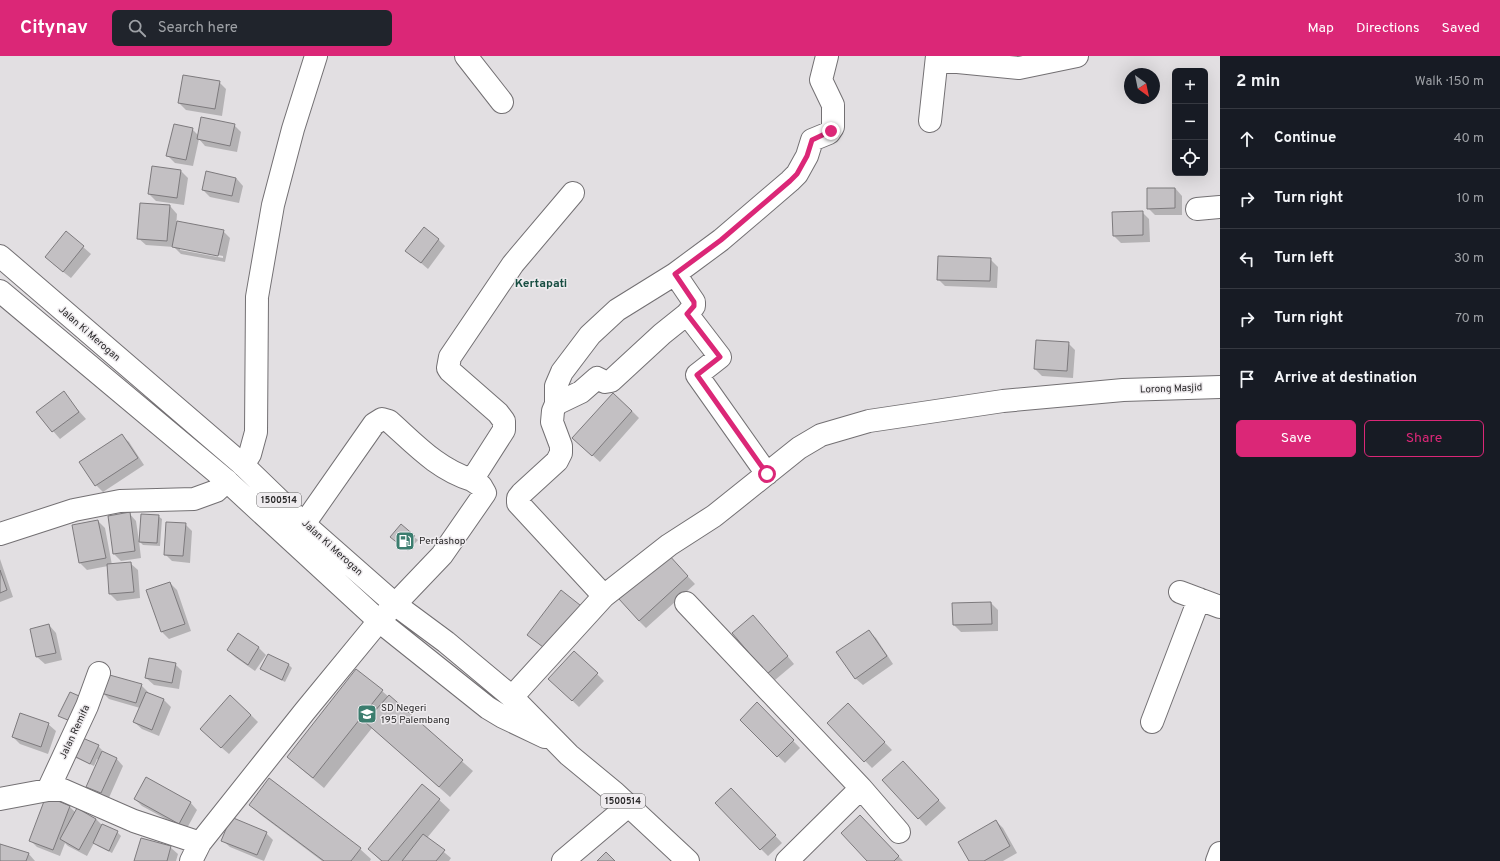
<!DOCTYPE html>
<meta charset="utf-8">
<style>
body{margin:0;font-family:Overpass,sans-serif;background:#20242c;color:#f1f3f6}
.controls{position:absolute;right:12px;top:12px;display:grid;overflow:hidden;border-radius:6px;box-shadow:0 4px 16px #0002}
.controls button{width:36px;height:36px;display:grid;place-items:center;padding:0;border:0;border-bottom:1px solid #363941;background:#171b24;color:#f1f3f6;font:20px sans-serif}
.compass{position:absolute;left:1124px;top:12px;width:36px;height:36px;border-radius:50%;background:#171b24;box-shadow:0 4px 16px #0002;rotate:147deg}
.stop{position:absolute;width:12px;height:12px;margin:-9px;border:3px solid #db2777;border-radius:50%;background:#fff}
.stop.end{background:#db2777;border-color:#fff;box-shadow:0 1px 4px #0008}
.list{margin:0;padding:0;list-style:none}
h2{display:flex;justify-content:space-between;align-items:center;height:52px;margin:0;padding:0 16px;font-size:17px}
h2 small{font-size:13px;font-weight:400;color:#9ea1a6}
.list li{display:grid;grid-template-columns:26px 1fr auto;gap:12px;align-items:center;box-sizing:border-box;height:60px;padding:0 16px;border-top:1px solid #363941}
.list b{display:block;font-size:15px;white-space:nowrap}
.list em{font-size:13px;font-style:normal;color:#9ea1a6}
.actions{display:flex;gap:8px;padding:12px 16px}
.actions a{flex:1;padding:9px 0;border:1px solid #db2777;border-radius:6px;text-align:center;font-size:14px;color:#db2777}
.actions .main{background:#db2777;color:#fff}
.icon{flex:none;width:22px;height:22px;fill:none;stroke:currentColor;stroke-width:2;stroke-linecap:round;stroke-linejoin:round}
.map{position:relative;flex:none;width:1220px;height:805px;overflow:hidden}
header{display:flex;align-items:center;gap:24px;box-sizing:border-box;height:56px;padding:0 20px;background:#db2777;color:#fff}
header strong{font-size:19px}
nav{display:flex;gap:22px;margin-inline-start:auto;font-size:14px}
.search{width:280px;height:36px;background:#20242c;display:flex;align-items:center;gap:10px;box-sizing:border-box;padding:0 14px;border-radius:6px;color:#9ea1a6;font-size:15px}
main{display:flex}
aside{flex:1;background:#171b24}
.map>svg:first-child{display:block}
.shadow{fill:#0003;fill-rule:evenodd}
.building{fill:#c3c0c3;stroke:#7d7a7d}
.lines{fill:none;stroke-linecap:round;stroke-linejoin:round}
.minor-casing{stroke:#737073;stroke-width:24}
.highway-casing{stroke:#737073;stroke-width:24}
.minor{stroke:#fff;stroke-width:22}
.highway{stroke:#fff;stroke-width:22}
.route{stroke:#db2777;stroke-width:5}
.labels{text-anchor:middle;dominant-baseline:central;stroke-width:3;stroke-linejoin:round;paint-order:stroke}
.shield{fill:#efecef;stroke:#656465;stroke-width:1}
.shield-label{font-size:9px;font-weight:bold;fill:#2a292a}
.street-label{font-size:10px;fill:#2a292a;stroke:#efecef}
.poi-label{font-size:10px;fill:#2a292a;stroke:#efecef;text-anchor:start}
.quarter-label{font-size:12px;font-weight:bold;fill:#184e42;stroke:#efecef}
</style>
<header>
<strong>Citynav</strong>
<div class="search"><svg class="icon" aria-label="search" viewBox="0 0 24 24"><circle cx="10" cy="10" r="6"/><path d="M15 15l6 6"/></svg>Search here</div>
<nav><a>Map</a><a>Directions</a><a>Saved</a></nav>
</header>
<main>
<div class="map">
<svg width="1220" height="805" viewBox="0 0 1220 805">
<rect width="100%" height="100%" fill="#e2dfe2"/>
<path class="shadow" d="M 219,26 L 226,33 L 222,60 L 186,54 L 179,47 Z
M 234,69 L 241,76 L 237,96 L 205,90 L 199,83 L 193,110 L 175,107 L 168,100 L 192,73 L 198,79 Z
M 153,111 L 181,115 L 188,122 L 184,149 L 156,145 L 149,138 Z
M 236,122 L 243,130 L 239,147 L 210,141 L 203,134 Z
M 1175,132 L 1182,140 L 1182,159 L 1155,159 L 1148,152 Z
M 170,150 L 177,158 L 176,172 L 223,175 L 230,182 L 225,206 L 181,198 L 174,191 L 146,189 L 138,182 ZM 180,192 L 223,200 L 223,202 L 180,194 Z
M 1142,156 L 1149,163 L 1150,186 L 1121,187 L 1114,180 Z
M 66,176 L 91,198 L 71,222 L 53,208 Z
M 438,183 L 445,190 L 428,213 L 407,195 Z
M 990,203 L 998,211 L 997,232 L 945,230 L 938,223 Z
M 1068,287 L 1075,294 L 1073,322 L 1042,320 L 1035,313 Z
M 63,337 L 86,363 L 60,383 L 53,375 Z
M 632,355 L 639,362 L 600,406 L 581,389 Z
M 121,379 L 129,386 L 144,409 L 103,436 L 96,429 L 81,406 Z
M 129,457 L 136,465 L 139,485 L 158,460 L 162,463 L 160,490 L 143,489 L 139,485 L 141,502 L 121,505 L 114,498 Z
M 98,465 L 105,472 L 112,509 L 130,507 L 138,514 L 140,542 L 117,545 L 110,538 L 108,510 L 87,514 L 80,507 Z
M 185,468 L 192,475 L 190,507 L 172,505 L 165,498 Z
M 414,481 L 418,484 L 408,495 L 395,484 Z
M 0,503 L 13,541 L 0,546 Z
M 675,507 L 695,528 L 646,572 L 639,565 Z
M 170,527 L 177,534 L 191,575 L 169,583 L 162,576 L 148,535 Z
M 991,547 L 998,554 L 998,575 L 961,576 L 954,569 Z
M 760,567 L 794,608 L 775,624 L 733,577 Z
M 49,569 L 56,577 L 62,604 L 45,608 L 37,601 L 31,574 Z
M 869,575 L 876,582 L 893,608 L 863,629 L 855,622 Z
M 238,578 L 259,592 L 266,599 L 255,615 L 235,601 L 228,594 Z
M 268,599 L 289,609 L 292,612 L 285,626 L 265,616 L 261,613 Z
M 175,608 L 182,615 L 179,633 L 154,629 L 146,622 Z
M 356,615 L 382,635 L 473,715 L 450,741 L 372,672 L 324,732 L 299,711 L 288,701 Z
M 597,618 L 604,625 L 579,651 L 557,630 Z
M 141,629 L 148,636 L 148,638 L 164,644 L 171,651 L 159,680 L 142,673 L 134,666 L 140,652 L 109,643 L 102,636 Z
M 757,648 L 800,692 L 785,707 L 741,664 Z
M 848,649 L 892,694 L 872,712 L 829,668 Z
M 251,659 L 258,666 L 229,698 L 208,680 Z
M 48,668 L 56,675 L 48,698 L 20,688 L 13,681 Z
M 98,690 L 102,694 L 101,696 L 116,702 L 123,710 L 108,744 L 94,738 L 87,730 L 99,704 L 97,703 L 94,710 L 74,701 Z
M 903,706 L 946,752 L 926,770 L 884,724 Z
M 269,724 L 360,793 L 371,803 L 370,805 L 322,805 L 261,759 L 250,749 Z
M 423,729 L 450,754 L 427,782 L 451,802 L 449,805 L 381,805 L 369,793 Z
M 738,740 L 782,787 L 768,800 L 761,793 Z
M 135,743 L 190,746 L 197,754 L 186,774 L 142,750 Z
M 69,750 L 76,757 L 77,754 L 96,763 L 103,770 L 117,776 L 121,780 L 112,797 L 98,790 L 94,787 L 87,800 L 68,790 L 65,787 L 60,800 L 37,791 L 30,784 Z
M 860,760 L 903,805 L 868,805 Z
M 996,765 L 1003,772 L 1017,797 L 1003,805 L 970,805 Z
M 266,777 L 273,784 L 264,805 L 230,791 L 222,784 Z
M 0,789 L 28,797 L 35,805 L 0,805 Z
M 170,791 L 178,798 L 176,805 L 136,805 Z"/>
<path class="building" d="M 183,19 L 220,25 L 215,53 L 178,47 Z
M 201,61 L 235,68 L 230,90 L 197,83 Z
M 174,68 L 193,72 L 186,104 L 166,100 Z
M 152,110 L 181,114 L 177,142 L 148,138 Z
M 206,115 L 236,122 L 232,140 L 202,134 Z
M 1147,132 L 1175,132 L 1175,152 L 1147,153 Z
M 140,147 L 170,149 L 167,185 L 137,183 Z
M 1143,155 L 1143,179 L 1113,180 L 1112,156 Z
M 177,165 L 224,174 L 218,200 L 172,191 Z
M 424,171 L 439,183 L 421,207 L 405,195 Z
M 66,175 L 84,190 L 63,216 L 45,201 Z
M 938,200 L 991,202 L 990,225 L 937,224 Z
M 1036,284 L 1069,286 L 1067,315 L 1034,313 Z
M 64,335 L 79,356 L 52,376 L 36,356 Z
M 613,337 L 632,355 L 592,400 L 572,382 Z
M 122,378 L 138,402 L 95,430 L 79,406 Z
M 130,456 L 135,495 L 113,498 L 108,460 Z
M 141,458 L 159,459 L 157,487 L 139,486 Z
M 98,464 L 106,502 L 79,507 L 72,469 Z
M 166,466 L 186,467 L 183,500 L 164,499 Z
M 401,468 L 415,480 L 404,492 L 390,481 Z
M 668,498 L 688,520 L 639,565 L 619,543 Z
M 131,506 L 134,536 L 109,538 L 107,508 Z
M 0,514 L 7,534 L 0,537 Z
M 170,526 L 185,568 L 161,576 L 146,534 Z
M 561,534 L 585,553 L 551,597 L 527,579 Z
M 991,546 L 992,568 L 953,569 L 952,547 Z
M 753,559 L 788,600 L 767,618 L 732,577 Z
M 49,568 L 56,597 L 36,601 L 30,573 Z
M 869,574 L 887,600 L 855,623 L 836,596 Z
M 238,577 L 259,591 L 248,609 L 227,594 Z
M 574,595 L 598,617 L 572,645 L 548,623 Z
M 268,598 L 289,608 L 282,624 L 260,613 Z
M 149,602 L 176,607 L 172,627 L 145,622 Z
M 356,613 L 383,634 L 313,722 L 287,701 Z
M 106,618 L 142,628 L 136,647 L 101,637 Z
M 70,636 L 86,643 L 75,667 L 58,660 Z
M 146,636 L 164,643 L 152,674 L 133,666 Z
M 230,639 L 251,659 L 221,692 L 200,673 Z
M 389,639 L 463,704 L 439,731 L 365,666 Z
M 757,646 L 794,684 L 777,701 L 740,664 Z
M 848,647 L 885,686 L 864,706 L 827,667 Z
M 20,657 L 49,667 L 41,691 L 12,681 Z
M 78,680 L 99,689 L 90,708 L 70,698 Z
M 102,695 L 117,702 L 101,737 L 86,731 Z
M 903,705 L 939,744 L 918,763 L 882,724 Z
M 146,721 L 191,746 L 179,768 L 134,743 Z
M 269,722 L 361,792 L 351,805 L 324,805 L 249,749 Z
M 422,728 L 440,743 L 388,805 L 382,805 L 368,793 Z
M 731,732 L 776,779 L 760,794 L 715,747 Z
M 46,740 L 70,750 L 53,794 L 29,785 Z
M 77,752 L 96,763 L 79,794 L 60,783 Z
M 860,759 L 899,800 L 894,805 L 867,805 L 841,777 Z
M 231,761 L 267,776 L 257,799 L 221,785 Z
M 996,764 L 1010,790 L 984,805 L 969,805 L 958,786 Z
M 102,768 L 118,775 L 109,795 L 93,787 Z
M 423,778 L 445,794 L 436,805 L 402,805 Z
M 141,782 L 171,790 L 167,805 L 134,805 Z
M 0,788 L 29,797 L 26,805 L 0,805 Z
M 606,796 L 615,805 L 597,805 Z"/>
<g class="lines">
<defs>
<path id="minor" d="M 466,0 L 502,46
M 937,4 L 1019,12 L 1077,0
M 930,65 L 937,0
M 1197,153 L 1220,151
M 675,218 L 694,246 L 694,250 L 687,258 L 720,301 L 697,319 L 767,418
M 556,348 L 581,336 L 597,322 L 605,326 L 611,325 L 662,278 L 687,258
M 243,409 L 250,398 L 256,376 L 257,241 L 273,149 L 293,73 L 316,0
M 304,468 L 374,368 L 382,363 L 389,365 C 415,388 437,413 472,424
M 0,478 L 74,454 L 120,445 L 194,443 L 216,435 L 227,425
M 1180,536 L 1220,551
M 604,540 L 669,489 L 714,460 L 799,392 L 821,379 L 869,365 L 1003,345 L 1123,334 L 1220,331
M 686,547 L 861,732 L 787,805
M 512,641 L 604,540 L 518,447 L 518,442 L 522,437 L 557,405 L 561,397 L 561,390 L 552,366 L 553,355 L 556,348 L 556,330 L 562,316 L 590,279 L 617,254 L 675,218 L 721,184 L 790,125 L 797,118 L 807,100 L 812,84 L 829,77 L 833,71 L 833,49 L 821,24 L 827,0
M 1152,666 L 1199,543
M 861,732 L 899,776
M 48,734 L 87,650 L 99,617
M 0,743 L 48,734 L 63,734 L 134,765 L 200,787
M 191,805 L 200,787 L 305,655 L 379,565 L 442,499 L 485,437 L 481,430 L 472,424 L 504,374 L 504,365 L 498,357 L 450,315 L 448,312 L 450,301 L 513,208 L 573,137
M 563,805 L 628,750
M 1217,805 L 1220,797"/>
<path id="highway" d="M 0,200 L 243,409 L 304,468 L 396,549 L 446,586 L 512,641 L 569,699 L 615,737 L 688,805
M 0,235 L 227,425 L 379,565 L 488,652 L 503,661 L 545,681"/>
</defs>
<use href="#minor" class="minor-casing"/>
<use href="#highway" class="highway-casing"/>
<use href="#minor" class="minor"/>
<use href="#highway" class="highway"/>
</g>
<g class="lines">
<path class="route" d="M 767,418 L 697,319 L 720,301 L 687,258 L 694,250 L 694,246 L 675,218 L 721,184 L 790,125 L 797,118 L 807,100 L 812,84 L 831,75"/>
</g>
<defs>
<symbol id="fuel-square" viewBox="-11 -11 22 22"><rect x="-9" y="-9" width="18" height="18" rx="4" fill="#3b7d6e" stroke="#efecef"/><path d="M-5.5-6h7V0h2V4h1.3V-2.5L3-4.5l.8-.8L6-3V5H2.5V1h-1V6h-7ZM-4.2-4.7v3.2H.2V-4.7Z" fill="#fff"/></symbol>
<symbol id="school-square" viewBox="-11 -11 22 22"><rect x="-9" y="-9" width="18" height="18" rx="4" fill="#3b7d6e" stroke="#efecef"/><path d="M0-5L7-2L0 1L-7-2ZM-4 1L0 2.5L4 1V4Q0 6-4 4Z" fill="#fff"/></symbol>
</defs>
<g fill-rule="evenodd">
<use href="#fuel-square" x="394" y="474" width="22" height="22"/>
<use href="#school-square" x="356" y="647" width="22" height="22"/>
</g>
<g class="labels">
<g class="shield">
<rect x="257" y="437" width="44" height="14" rx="3"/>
<rect x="601" y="738" width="44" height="14" rx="3"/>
</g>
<g class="shield-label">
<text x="279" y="444">1500514</text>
<text x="623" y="745">1500514</text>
</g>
<g class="street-label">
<text transform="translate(89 278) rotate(41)">Jalan Ki Merogan</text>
<text transform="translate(1171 333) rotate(-2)">Lorong Masjid</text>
<text transform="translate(332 492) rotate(42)">Jalan Ki Merogan</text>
<text transform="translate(75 676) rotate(-65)">Jalan Remifa</text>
</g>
<g class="poi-label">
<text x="419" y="485">Pertashop</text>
<text x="381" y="652">SD Negeri<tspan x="381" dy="12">195 Palembang</tspan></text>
</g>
<g class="quarter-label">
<text x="541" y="228">Kertapati</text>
</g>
</g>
</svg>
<div class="controls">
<button>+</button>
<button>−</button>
<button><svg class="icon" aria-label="locate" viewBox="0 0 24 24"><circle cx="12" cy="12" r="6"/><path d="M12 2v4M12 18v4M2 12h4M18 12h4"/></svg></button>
</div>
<svg class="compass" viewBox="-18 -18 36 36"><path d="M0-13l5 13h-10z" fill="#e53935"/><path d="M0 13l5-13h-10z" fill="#9ea1a6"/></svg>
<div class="stop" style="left:767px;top:418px"></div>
<div class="stop end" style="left:831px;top:75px"></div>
</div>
<aside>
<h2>2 min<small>Walk · 150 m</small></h2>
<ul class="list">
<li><svg class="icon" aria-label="ahead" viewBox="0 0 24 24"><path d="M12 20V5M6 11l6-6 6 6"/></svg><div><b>Continue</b></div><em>40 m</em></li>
<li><svg class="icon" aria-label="right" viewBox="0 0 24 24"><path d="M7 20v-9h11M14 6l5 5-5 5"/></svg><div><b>Turn right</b></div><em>10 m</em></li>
<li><svg class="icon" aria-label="left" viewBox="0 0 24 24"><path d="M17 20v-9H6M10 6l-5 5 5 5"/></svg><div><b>Turn left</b></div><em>30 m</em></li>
<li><svg class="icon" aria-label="right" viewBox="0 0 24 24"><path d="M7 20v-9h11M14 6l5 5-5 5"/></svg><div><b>Turn right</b></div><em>70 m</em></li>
<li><svg class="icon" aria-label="arrive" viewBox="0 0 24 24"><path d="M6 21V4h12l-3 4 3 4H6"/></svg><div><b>Arrive at destination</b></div></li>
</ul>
<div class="actions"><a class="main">Save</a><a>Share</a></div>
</aside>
</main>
